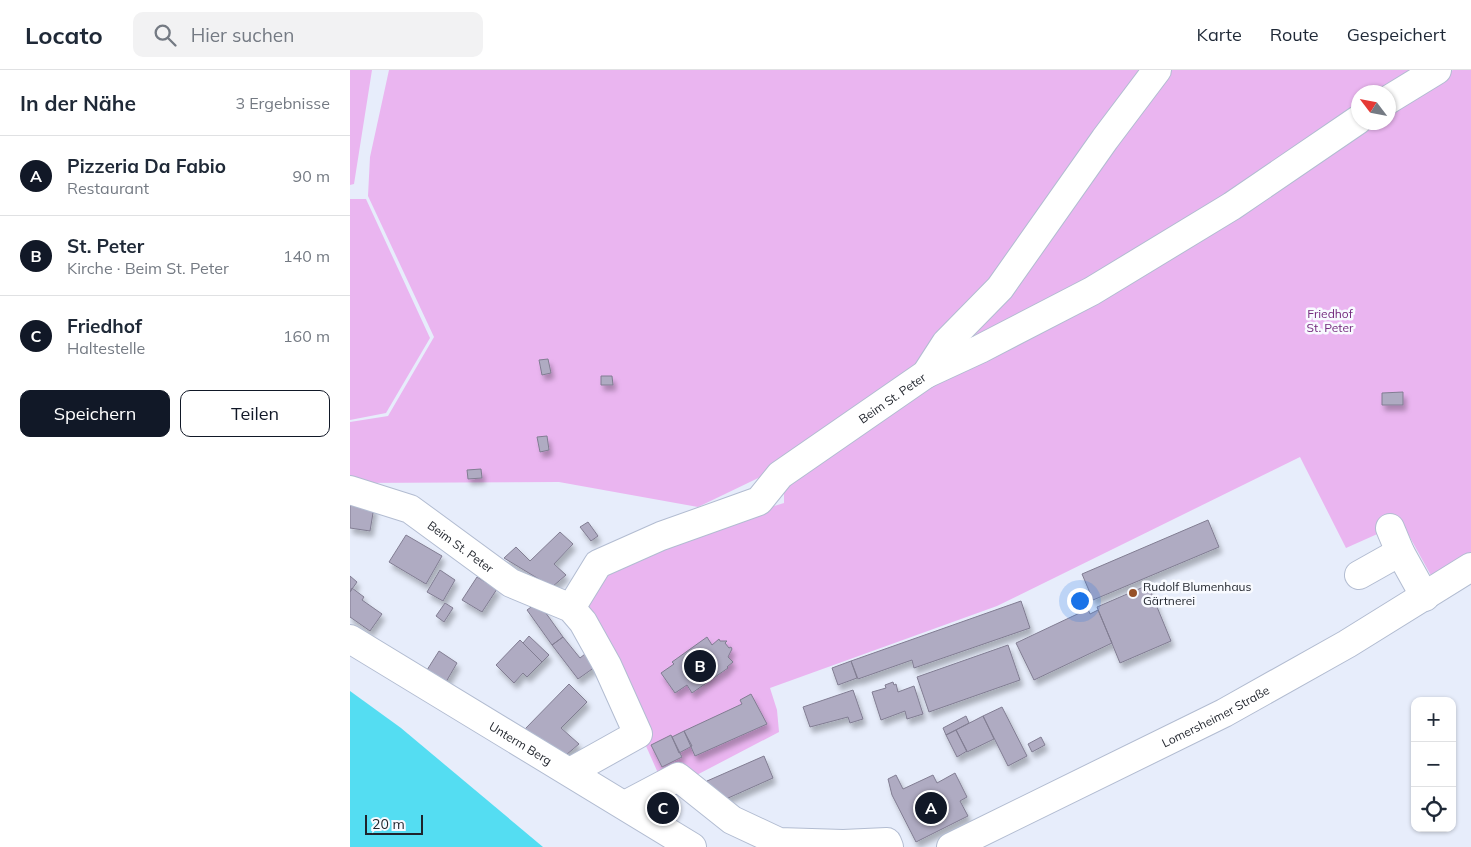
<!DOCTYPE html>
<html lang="de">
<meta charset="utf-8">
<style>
body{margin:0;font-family:Mulish,sans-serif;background:#f2f2f3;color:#1f2937}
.controls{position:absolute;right:15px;bottom:15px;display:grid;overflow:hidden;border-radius:10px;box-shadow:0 1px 4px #0004}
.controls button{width:45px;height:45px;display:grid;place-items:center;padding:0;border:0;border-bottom:1px solid #e0e1e3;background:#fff;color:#1f2937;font:25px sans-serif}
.compass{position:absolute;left:1001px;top:15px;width:45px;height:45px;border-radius:50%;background:#fff;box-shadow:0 1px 4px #0004;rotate:302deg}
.scale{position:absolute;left:15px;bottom:12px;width:58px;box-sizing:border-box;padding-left:5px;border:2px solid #1f232b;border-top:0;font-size:14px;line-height:18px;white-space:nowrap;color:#1f232b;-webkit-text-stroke:4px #f8faff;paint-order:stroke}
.you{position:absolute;left:729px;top:530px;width:18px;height:18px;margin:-12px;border:4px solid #fff;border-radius:50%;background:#1a73e8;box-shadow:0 0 0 8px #1a73e833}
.badge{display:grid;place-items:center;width:32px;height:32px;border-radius:50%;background:#111827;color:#fff;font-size:16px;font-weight:700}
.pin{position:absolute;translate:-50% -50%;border:2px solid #fff;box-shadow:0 1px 5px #0006}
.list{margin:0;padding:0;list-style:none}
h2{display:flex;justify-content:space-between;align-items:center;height:65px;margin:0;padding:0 20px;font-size:21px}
h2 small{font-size:16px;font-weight:400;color:#747a83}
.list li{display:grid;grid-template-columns:32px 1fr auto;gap:15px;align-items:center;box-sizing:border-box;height:80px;padding:0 20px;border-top:1px solid #e0e1e3}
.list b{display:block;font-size:19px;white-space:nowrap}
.list p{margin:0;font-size:16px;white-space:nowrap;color:#747a83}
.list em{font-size:16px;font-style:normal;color:#747a83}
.actions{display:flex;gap:10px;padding:15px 20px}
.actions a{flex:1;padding:11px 0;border:1px solid #111827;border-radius:10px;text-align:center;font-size:18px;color:#111827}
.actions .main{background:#111827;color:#fff}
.icon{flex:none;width:28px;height:28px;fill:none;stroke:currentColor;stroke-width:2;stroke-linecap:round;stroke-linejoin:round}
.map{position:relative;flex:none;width:1121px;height:777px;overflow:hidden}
header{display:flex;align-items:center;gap:30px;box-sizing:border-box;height:70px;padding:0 25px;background:#fff;border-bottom:1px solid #e0e1e3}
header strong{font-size:24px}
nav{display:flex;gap:28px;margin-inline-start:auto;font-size:18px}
.search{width:350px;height:45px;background:#f2f2f3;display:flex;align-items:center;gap:12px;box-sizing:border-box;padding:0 18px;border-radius:10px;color:#747a83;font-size:19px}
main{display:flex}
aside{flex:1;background:#fff}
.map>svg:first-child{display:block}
.green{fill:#eab5f0}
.water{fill:#54ddf2}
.building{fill:#afabc2;stroke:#817d92;filter:url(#shadow)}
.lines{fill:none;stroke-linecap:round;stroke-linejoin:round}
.minor-casing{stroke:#b2bcd1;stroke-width:30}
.minor{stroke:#fff;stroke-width:28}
.poi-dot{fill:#965028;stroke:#f8faff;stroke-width:2}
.labels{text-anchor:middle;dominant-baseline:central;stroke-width:5;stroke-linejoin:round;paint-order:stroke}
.park-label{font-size:12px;fill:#742a7d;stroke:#f8faff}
.street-label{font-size:12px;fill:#1f232b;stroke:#f8faff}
.poi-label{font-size:12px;fill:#1f232b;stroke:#f8faff;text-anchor:start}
</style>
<header>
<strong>Locato</strong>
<div class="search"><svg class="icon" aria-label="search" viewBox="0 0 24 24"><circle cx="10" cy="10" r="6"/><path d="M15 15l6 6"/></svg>Hier suchen</div>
<nav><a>Karte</a><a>Route</a><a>Gespeichert</a></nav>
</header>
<main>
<aside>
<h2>In der Nähe<small>3 Ergebnisse</small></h2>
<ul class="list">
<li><span class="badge">A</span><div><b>Pizzeria Da Fabio</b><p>Restaurant</p></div><em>90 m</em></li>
<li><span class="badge">B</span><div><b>St. Peter</b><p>Kirche · Beim St. Peter</p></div><em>140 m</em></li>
<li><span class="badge">C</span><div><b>Friedhof</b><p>Haltestelle</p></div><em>160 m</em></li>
</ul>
<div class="actions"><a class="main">Speichern</a><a>Teilen</a></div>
</aside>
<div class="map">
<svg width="1121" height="777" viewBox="0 0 1121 777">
<defs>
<filter id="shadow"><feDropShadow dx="3" dy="5.5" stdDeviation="2.5" flood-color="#0004"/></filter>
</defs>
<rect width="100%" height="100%" fill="#e7edfb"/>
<path class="green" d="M 0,0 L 22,0 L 4,114 L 0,115 Z
M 39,0 L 1070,0 L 1032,22 L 1008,22 L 1008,37 L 803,173 L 423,401 L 348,437 L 209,412 L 0,413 L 0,352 L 38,346 L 84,267 L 18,126 L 20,87 Z
M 1103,0 L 1121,0 L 1121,490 L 1083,509 L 1052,453 L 996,478 L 950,387 L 647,536 L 420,618 L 427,640 L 429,662 L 316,721 L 296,676 L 294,656 L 226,534 L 249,494 L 355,457 L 434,433 L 434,407 L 511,356 L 887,141 L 1021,53 L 1038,52 L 1039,41 Z
M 0,129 L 16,129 L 80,268 L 36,343 L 0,350 Z"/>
<path class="water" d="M 0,621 L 51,658 L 193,777 L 0,777 Z"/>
<path class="building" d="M 198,289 L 201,303 L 192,305 L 189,290 Z
M 251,306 L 262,306 L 263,315 L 251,315 Z
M 1053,322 L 1053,335 L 1032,335 L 1032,323 Z
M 197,366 L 199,380 L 190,382 L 187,367 Z
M 131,399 L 132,408 L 118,409 L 117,400 Z
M 0,434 L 24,437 L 20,461 L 0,458 Z
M 858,450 L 869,477 L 743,530 L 732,504 Z
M 238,452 L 248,466 L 241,471 L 230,457 Z
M 210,462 L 223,474 L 204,494 L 216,505 L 202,517 L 154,488 L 166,477 L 180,491 Z
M 56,465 L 92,486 L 76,514 L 39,492 Z
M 90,500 L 105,510 L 93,531 L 77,522 Z
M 0,506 L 7,512 L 0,522 Z
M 127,507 L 147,519 L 132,542 L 112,530 Z
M 798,515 L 821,571 L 770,593 L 747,537 Z
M 2,518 L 14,527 L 12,530 L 32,544 L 20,561 L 0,547 L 0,522 Z
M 671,531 L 680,558 L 564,598 L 562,590 L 508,609 L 501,591 Z
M 188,532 L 213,567 L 202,575 L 177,540 Z
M 95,533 L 103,538 L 94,552 L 86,546 Z
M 738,539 L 740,544 L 748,540 L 762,573 L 684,610 L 666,573 Z
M 179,566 L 199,585 L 192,592 L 173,573 Z
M 213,567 L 230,588 L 235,584 L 245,597 L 228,609 L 202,575 Z
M 357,567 L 362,575 L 369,569 L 370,571 L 377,571 L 375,573 L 379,578 L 381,577 L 382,579 L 378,587 L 383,592 L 377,597 L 378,598 L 342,623 L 337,615 L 325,623 L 311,603 L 324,594 L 322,592 Z
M 170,570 L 192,592 L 177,607 L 173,603 L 164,613 L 146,595 Z
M 658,575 L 670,610 L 579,642 L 567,607 Z
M 89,581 L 107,593 L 96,612 L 77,600 Z
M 501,591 L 507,608 L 488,615 L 482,598 Z
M 543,612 L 544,615 L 546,614 L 548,622 L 564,616 L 573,644 L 557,649 L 555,641 L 531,650 L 522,622 L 536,618 L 535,615 Z
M 219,614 L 237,632 L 211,658 L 229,674 L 216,685 L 175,659 Z
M 503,620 L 513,649 L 500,653 L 498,647 L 460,657 L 453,637 Z
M 401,624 L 417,654 L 345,686 L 334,661 L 392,634 L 390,630 Z
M 652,637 L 677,686 L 658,696 L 633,646 Z
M 616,646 L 619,653 L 596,665 L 593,658 Z
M 633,646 L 644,669 L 617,682 L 606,660 Z
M 606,660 L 617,681 L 607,687 L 596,665 Z
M 334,661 L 342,676 L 329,683 L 322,667 Z
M 321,665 L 332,687 L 312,697 L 301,675 Z
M 691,667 L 695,675 L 682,682 L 678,674 Z
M 414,686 L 423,708 L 367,733 L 357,711 Z
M 605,703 L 617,727 L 610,731 L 618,746 L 566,772 L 542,725 L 538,709 L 546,705 L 553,719 L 583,705 L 587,713 Z"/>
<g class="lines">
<defs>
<g id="minor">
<path d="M 1038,30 L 1087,0"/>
<path d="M 576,304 L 630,279 L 742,221 L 882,136 L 1008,50"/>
<path id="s1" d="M 0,420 L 60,439 L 161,513 L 221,538 L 233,552 L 257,595 L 288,664 L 220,702"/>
<path d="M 1040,458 L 1050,482 L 1075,527"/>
<path d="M 1009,505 L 1050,482"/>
<path id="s2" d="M 221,538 L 248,494 L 311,466 L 409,431 L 430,405 L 576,304 L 596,273 L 650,218 L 755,69 L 807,0"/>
<path id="s3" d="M 0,569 L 342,777"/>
<path d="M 275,735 L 328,707 L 382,750 L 429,772 L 493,774 L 537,772 L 539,777"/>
<path id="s4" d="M 601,777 L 874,643 L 997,574 L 1121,497"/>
</g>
</defs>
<use href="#minor" class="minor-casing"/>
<use href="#minor" class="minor"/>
</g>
<circle class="poi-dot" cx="783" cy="523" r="5"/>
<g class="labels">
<g class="park-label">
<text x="980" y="243">Friedhof<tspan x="980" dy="14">St. Peter</tspan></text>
</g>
<g class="street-label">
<text stroke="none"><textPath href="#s2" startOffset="394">Beim St. Peter</textPath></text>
<text stroke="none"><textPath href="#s1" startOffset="126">Beim St. Peter</textPath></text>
<text stroke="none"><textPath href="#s4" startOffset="295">Lomersheimer Straße</textPath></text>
<text stroke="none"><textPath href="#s3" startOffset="200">Unterm Berg</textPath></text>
</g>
<g class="poi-label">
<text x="793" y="516">Rudolf Blumenhaus<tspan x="793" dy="14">Gärtnerei</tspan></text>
</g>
</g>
</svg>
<div class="controls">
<button>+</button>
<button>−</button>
<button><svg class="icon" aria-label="locate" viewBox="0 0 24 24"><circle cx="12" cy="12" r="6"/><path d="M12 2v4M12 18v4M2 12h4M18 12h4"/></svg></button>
</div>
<svg class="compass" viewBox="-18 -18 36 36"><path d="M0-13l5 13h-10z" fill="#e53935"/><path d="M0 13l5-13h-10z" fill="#747a83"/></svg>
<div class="scale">20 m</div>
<div class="you"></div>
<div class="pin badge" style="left:581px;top:738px">A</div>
<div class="pin badge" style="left:350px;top:596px">B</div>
<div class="pin badge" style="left:313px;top:738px">C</div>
</div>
</main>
